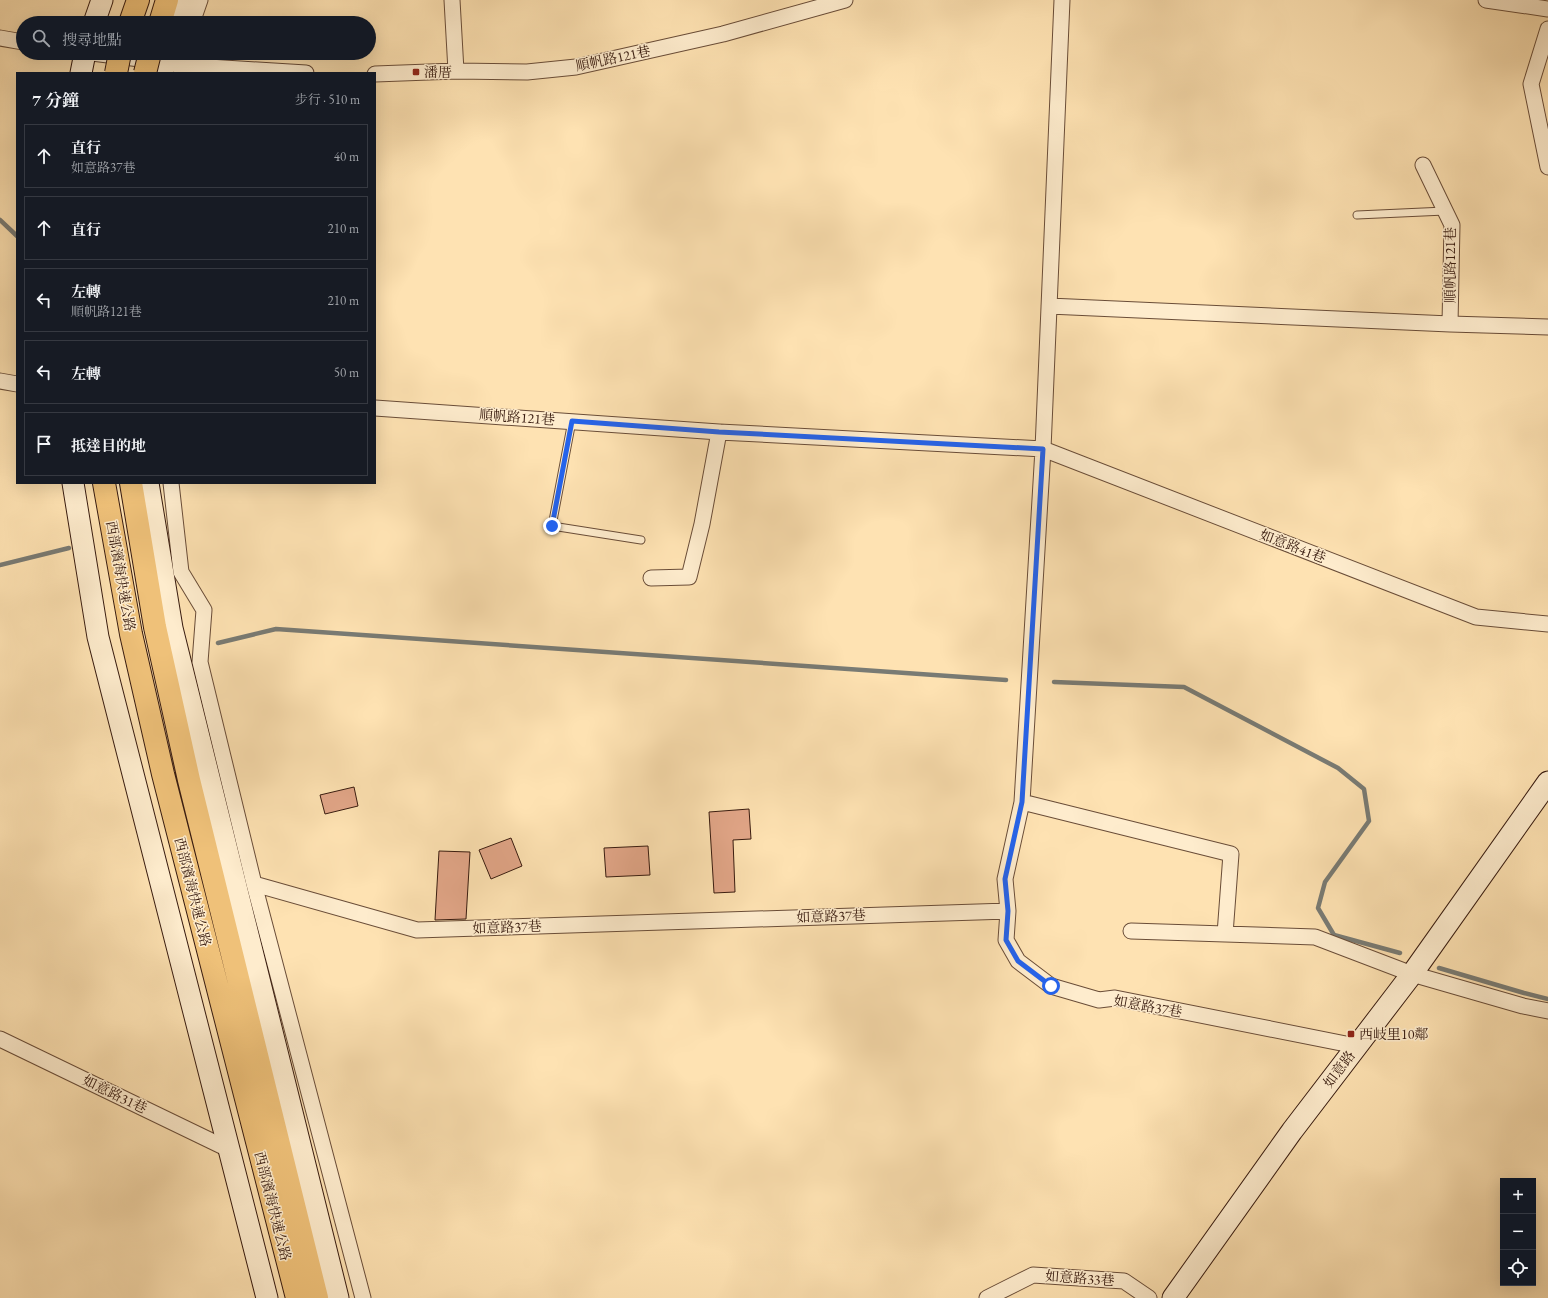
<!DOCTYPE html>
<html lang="zh-TW">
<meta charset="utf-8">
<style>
body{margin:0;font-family:"EB Garamond","Noto Serif TC",serif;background:#242831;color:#f1f3f6}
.controls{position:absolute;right:12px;bottom:12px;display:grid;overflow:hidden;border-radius:0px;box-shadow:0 4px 16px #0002}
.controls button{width:36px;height:36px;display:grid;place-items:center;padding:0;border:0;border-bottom:1px solid #363941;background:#171b24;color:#f1f3f6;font:20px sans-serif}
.stop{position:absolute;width:12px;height:12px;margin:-9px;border:3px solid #2563eb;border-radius:50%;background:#fff}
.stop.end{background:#2563eb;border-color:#fff;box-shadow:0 1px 4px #0008}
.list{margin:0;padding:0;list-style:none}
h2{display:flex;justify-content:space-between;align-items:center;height:52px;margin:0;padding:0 16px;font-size:17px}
h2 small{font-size:13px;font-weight:400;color:#9ea1a6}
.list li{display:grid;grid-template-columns:26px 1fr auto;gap:12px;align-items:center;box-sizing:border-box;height:64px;margin:0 8px 8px;padding:0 8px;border:1px solid #363941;border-radius:0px}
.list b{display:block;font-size:15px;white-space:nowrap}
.list p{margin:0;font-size:13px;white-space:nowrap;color:#9ea1a6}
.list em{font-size:13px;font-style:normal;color:#9ea1a6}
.icon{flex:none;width:22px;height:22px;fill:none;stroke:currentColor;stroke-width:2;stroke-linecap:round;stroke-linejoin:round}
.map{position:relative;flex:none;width:1548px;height:1298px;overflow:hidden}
.search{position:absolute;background:#171b24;box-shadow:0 4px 16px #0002;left:16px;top:16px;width:360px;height:44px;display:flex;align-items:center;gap:10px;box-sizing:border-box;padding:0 14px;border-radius:22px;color:#9ea1a6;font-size:15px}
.panel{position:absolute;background:#171b24;box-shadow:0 4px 16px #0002;left:16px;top:72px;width:360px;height:412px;border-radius:0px}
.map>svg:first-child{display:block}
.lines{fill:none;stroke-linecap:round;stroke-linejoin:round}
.stream{stroke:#797b74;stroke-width:4.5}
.building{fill:#e2a688;stroke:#381b0f}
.lane-casing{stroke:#6a4d38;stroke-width:9}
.street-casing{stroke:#6a4d38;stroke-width:17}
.secondary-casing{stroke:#381b0f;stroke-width:23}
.highway-casing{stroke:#381b0f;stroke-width:24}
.lane{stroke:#feeccd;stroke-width:7}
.street{stroke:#feeccd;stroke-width:15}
.secondary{stroke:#feeccd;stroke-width:21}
.highway{stroke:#efc179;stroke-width:22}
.highway-bridge-casing{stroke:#381b0f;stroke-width:24;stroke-linecap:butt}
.highway-bridge{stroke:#efc179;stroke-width:22}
.route{stroke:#2563eb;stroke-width:5}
.poi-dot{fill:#8f2418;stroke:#feeccd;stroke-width:1.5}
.labels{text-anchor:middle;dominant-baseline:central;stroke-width:3;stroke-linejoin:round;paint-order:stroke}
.street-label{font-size:14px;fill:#381b0f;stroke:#feeccd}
.poi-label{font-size:14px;fill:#381b0f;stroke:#feeccd;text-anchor:start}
</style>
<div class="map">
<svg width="1548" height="1298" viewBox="0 0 1548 1298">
<rect width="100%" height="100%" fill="#fee2b2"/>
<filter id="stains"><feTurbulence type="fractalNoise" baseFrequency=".005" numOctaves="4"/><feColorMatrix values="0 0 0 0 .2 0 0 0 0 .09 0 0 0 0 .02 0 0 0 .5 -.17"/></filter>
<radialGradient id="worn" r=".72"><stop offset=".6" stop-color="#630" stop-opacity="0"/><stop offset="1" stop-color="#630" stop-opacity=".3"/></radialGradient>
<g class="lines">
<path class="stream" d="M 0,220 L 17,236
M 0,565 L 69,548
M 218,643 L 276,629 L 1006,680
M 1054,682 L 1184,687 L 1338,768 L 1364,789 L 1369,821 L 1325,882 L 1318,908 L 1334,935 L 1400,953
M 1439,968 L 1524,993 L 1548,999"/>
</g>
<path class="building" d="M 354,787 L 358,806 L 325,814 L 320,795 Z
M 749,809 L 751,839 L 733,840 L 735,892 L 714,893 L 709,812 Z
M 511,838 L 522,866 L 491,879 L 479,850 Z
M 648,846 L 650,875 L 606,877 L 604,848 Z
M 439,851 L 470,852 L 466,919 L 435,920 Z"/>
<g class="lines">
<defs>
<path id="lane" d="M 1357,215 L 1445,211
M 572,421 L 552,526 L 641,540"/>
<path id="street" d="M 452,0 L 456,71
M 1486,0 L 1548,9
M 192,23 L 200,0
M 1548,29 L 1531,84 L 1548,167
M 0,38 L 23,42
M 92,53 L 164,62 L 177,65 L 306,73
M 375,74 L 456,71 L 527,72 L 576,67 L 723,34 L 845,0
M 1423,165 L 1452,225 L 1450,324
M 1049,306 L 1450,324 L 1548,327
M 0,381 L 17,384
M 375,408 L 719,432 L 1043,449 L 1476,617 L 1548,624
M 171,483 L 181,572 L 204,610 L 200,662 L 254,884 L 363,1298
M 651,578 L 689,577 L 702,524 L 719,432
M 1022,802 L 1231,854 L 1225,934
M 254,884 L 417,930 L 1008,911 L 1006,940 L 1018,961 L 1051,986 L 1099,1000 L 1115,998 L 1356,1046
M 1008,911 L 1005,879 L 1022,802 L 1043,449 L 1062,0
M 1131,931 L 1315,937 L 1412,974 L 1523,1006 L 1548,1011
M 0,1039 L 230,1150
M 987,1298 L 1033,1275 L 1124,1281 L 1149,1298"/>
<path id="secondary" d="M 94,23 L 102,0
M 176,23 L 183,0
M 81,73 L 85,53
M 162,73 L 167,53
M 73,483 L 98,637 L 267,1298
M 148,483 L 172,628 L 338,1298
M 1173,1298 L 1292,1131 L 1412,974 L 1548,782"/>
<path id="highway" d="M 130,23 L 138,0
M 160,23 L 167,0
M 104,483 L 131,634 L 163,774 L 297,1298
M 131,483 L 155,627 L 189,780 L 317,1298"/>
</defs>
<use href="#lane" class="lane-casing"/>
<use href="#street" class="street-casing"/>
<use href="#secondary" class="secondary-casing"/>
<use href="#highway" class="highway-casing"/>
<use href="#lane" class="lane"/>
<use href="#street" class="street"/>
<use href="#secondary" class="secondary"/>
<use href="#highway" class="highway"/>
<defs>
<path id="highway-bridge" d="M 116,73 L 120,53
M 145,73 L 150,53"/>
</defs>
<use href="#highway-bridge" class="highway-bridge-casing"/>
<use href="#highway-bridge" class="highway-bridge"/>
</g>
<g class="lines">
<path class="route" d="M 552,526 L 572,421 L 719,432 L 1043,449 L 1022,802 L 1005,879 L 1008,911 L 1006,940 L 1018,961 L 1051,986"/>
</g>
<g class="poi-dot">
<rect x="412" y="68" width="8" height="8" rx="2"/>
<rect x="1347" y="1030" width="8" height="8" rx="2"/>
</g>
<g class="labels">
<g class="street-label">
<text transform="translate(613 58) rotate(-12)">順帆路121巷</text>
<text transform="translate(1450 265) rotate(-90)">順帆路121巷</text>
<text transform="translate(517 417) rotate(4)">順帆路121巷</text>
<text transform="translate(1293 546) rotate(21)">如意路41巷</text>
<text transform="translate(121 576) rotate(80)">西部濱海快速公路</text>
<text transform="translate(193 892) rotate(76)">西部濱海快速公路</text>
<text transform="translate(831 916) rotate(-2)">如意路37巷</text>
<text transform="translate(507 927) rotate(-2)">如意路37巷</text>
<text transform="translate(1148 1006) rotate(10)">如意路37巷</text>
<text transform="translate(1339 1069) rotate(-53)">如意路</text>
<text transform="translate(115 1094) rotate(26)">如意路31巷</text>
<text transform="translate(273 1206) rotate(76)">西部濱海快速公路</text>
<text transform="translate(1080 1278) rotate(4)">如意路33巷</text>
</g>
<g class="poi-label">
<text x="424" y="72">潘厝</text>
<text x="1359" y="1034">西岐里10鄰</text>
</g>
</g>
<rect width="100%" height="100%" filter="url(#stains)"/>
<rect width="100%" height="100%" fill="url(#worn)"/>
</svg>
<div class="controls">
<button>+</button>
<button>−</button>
<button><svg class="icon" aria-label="locate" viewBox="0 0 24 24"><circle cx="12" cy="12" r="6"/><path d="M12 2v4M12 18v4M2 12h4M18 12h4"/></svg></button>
</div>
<div class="stop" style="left:1051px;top:986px"></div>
<div class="stop end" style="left:552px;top:526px"></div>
<div class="search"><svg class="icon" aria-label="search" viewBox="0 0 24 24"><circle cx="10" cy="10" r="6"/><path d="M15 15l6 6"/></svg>搜尋地點</div>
<section class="panel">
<h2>7 分鐘<small>步行 · 510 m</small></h2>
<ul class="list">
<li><svg class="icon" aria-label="ahead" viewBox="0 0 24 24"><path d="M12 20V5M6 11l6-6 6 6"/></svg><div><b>直行</b><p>如意路37巷</p></div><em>40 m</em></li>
<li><svg class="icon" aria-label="ahead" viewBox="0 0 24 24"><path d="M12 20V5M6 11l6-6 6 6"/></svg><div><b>直行</b></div><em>210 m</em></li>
<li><svg class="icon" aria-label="left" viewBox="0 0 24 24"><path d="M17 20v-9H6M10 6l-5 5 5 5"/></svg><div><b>左轉</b><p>順帆路121巷</p></div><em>210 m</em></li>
<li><svg class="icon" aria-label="left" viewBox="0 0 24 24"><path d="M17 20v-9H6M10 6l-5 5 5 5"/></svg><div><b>左轉</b></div><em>50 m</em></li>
<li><svg class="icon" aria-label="arrive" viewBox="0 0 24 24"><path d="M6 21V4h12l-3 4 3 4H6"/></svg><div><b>抵達目的地</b></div></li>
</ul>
</section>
</div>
